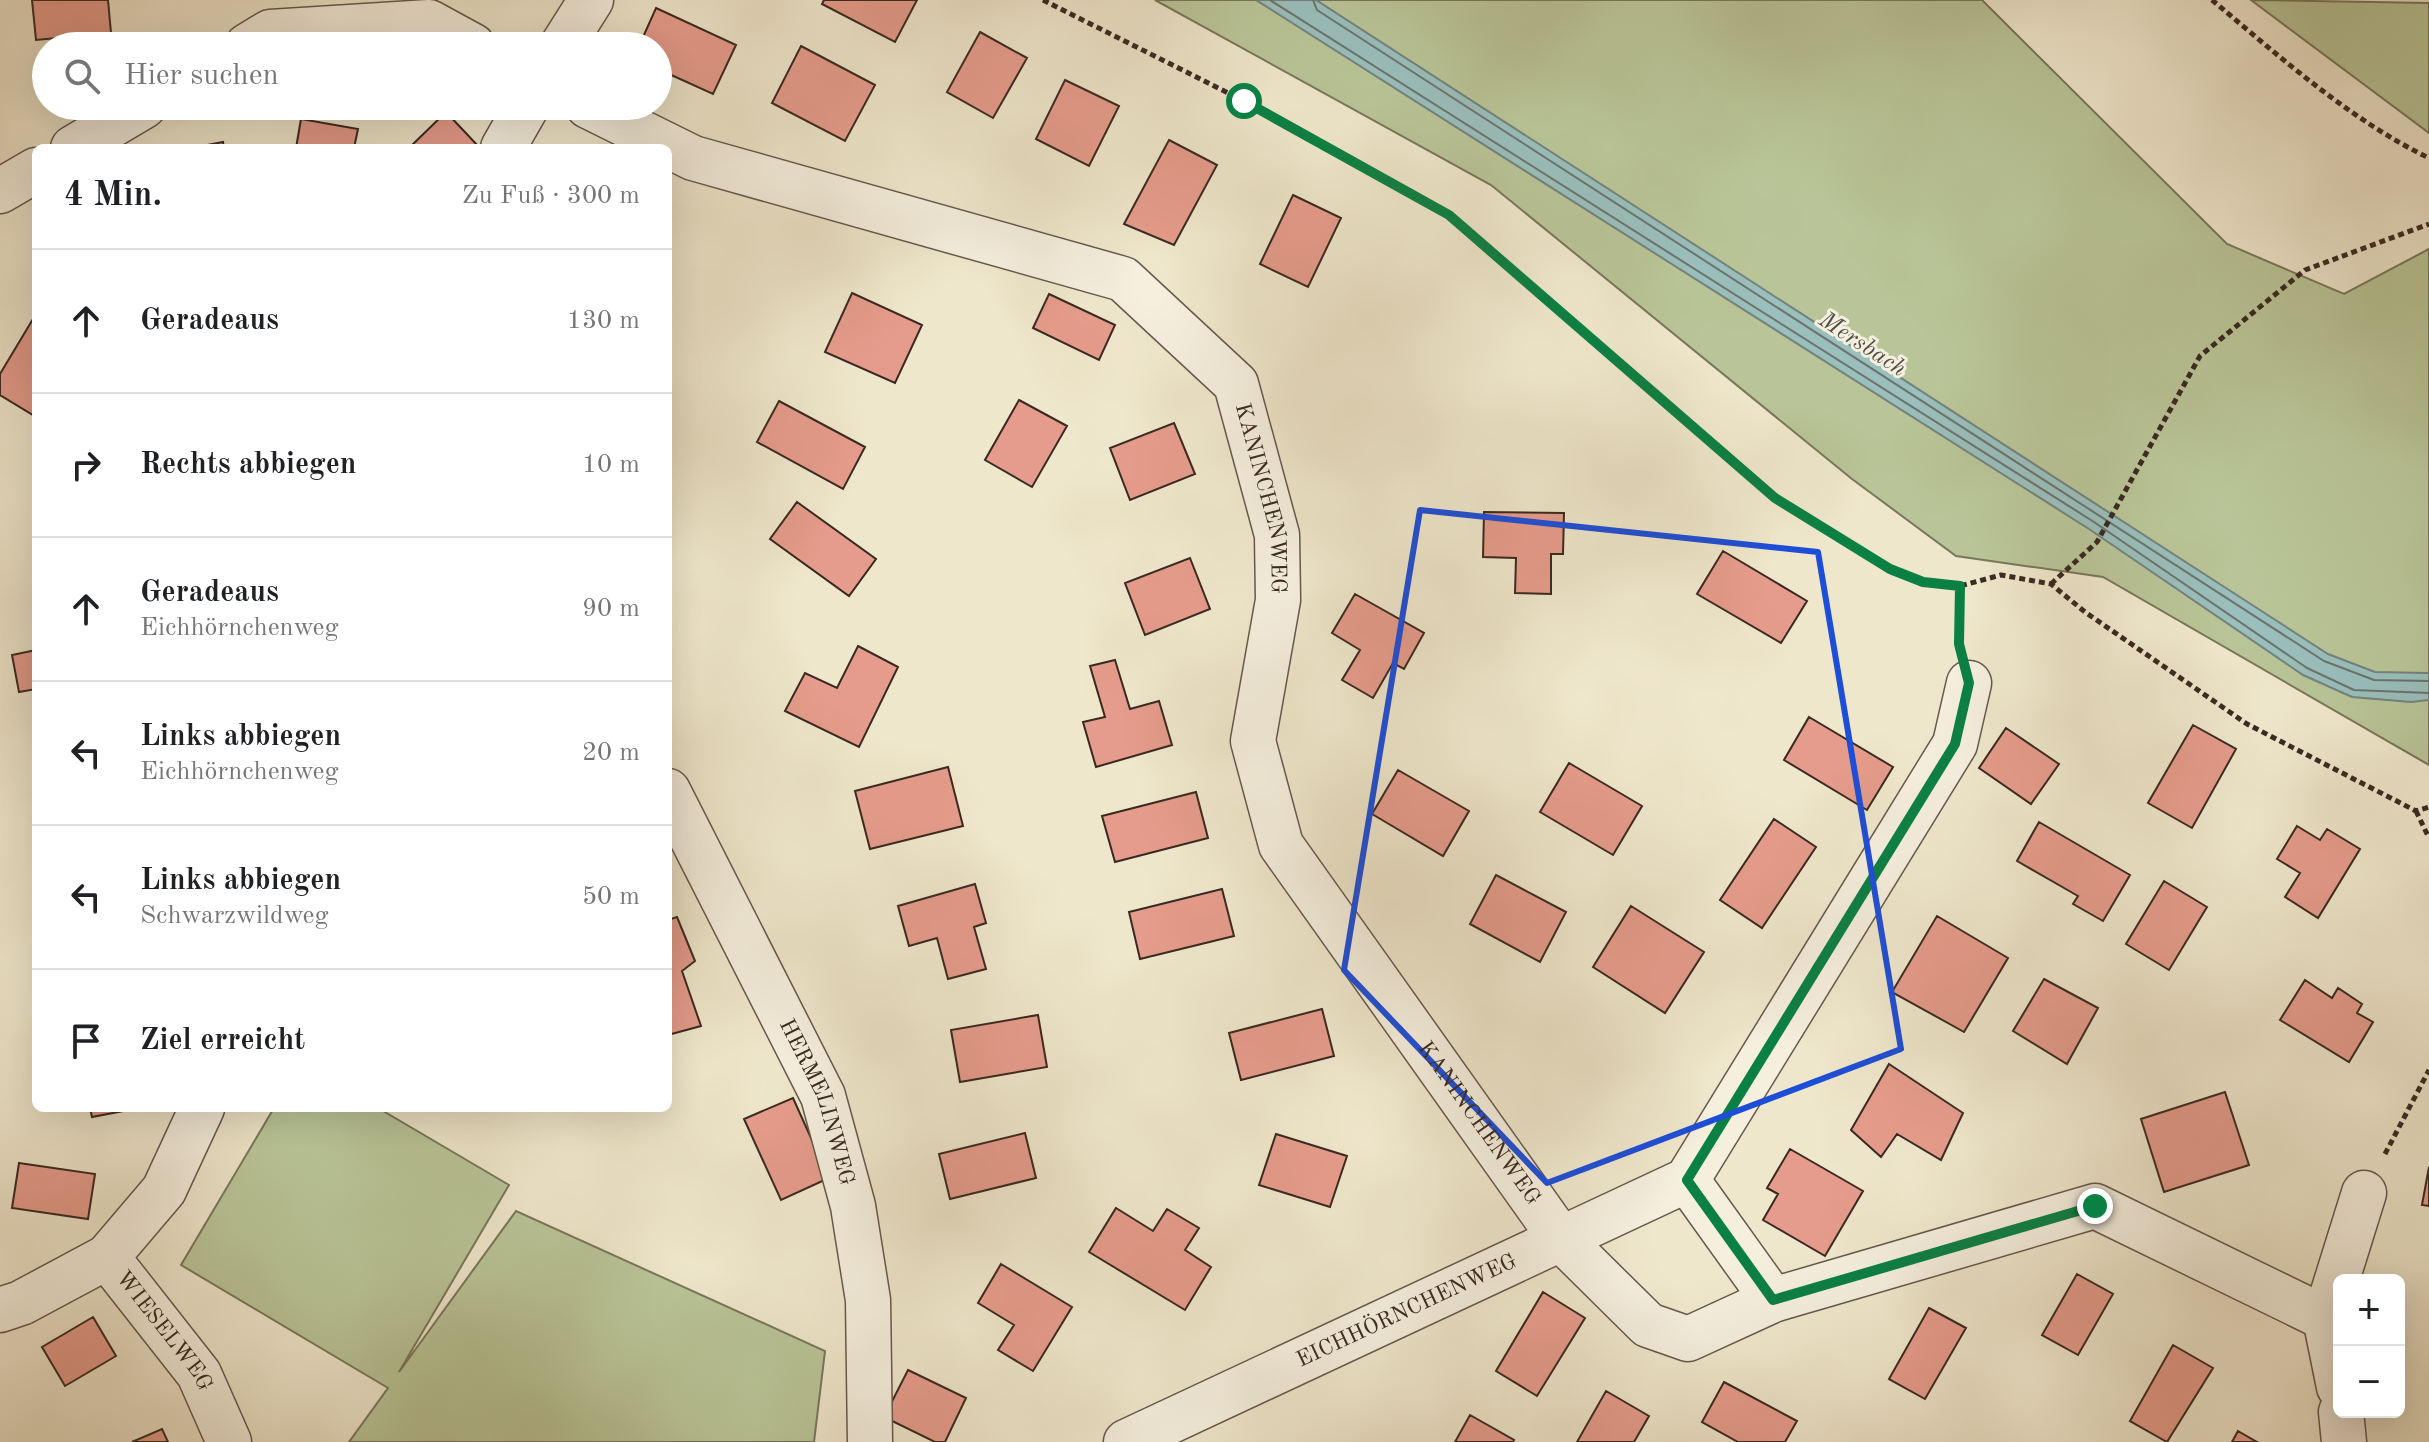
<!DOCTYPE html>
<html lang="de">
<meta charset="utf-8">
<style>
body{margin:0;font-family:"Old Standard TT",serif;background:#f2f2f2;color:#202124}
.controls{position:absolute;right:24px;bottom:24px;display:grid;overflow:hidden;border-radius:12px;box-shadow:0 8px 32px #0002}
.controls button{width:72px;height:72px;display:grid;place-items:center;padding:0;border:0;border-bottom:2px solid #e0e0e0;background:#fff;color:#202124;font:40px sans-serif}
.stop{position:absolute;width:24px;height:24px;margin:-18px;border:6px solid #0b8043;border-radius:50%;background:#fff}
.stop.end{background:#0b8043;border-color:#fff;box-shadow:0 2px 8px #0008}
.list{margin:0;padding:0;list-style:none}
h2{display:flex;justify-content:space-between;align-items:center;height:104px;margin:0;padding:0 32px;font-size:34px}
h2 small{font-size:26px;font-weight:400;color:#757577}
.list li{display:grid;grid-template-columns:52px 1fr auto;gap:24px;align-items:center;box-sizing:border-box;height:144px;padding:0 32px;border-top:2px solid #e0e0e0}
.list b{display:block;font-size:30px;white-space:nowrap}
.list p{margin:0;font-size:26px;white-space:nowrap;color:#757577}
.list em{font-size:26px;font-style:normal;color:#757577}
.icon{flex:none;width:44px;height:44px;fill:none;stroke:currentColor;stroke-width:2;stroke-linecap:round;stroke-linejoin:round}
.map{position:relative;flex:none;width:2429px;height:1442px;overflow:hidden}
.search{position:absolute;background:#fff;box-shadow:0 8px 32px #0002;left:32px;top:32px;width:640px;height:88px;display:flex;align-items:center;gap:20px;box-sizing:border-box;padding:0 28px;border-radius:44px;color:#757577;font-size:30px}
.panel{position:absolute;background:#fff;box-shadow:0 8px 32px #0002;left:32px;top:144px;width:640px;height:968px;border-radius:12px}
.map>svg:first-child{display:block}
.green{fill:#b9c598;stroke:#79775c;stroke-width:2}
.water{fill:#9abfbc;stroke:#73837e;stroke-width:2}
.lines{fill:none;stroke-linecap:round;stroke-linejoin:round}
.shore{stroke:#6a746e;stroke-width:2}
.building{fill:#e69c8c;stroke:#392921;stroke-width:2}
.minor-casing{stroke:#66584c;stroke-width:47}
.path{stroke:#392921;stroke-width:5;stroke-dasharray:6 4;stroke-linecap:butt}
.minor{stroke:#f5efde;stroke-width:44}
.route{stroke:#0b8043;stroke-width:10}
.marked{fill:none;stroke:#1d4ed8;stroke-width:6;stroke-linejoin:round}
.labels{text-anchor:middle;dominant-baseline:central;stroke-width:6;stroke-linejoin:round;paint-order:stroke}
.street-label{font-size:22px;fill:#392921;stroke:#f5efde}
.water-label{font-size:24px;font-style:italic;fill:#514e48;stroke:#f5efde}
</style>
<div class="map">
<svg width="2429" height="1442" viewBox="0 0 2429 1442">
<rect width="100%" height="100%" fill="#efe7cc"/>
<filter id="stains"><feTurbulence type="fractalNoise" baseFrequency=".0025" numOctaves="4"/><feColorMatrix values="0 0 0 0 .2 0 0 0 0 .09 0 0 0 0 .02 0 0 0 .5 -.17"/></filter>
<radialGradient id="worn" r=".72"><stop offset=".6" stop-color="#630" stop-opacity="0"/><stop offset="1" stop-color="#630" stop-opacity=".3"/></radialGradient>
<path class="green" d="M 1155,0 L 1982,0 L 2227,244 L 2344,294 L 2429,249 L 2429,765 L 2103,577 L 1956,556 L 1852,479 L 1491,185 Z
M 2251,0 L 2429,3 L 2429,133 Z
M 274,1108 L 378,1108 L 509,1185 L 399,1372 L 516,1211 L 825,1351 L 814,1442 L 349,1442 L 388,1388 L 181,1265 Z"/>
<path class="water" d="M 1256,0 L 1316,0 L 2328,654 L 2375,672 L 2429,673 L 2429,700 L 2411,702 L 2352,697 L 2303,675 L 2089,529 Z"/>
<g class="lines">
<path class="shore" d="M 1270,0 L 2094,522 L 2307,668 L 2354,690 L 2429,693
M 1313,0 L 1317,10 L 2324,661 L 2374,680 L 2429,681"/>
</g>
<path class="building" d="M 32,0 L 108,0 L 111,33 L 36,40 Z
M 824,0 L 917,0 L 895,42 L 822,4 Z
M 656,8 L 736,45 L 713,94 L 658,69 L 658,46 L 639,46 Z
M 980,32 L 1027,58 L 993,118 L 947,92 Z
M 801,46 L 875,85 L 845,141 L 772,103 Z
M 1065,80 L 1119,106 L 1089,166 L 1036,139 Z
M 446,112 L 480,148 L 409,148 Z
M 301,119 L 358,129 L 354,148 L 296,148 Z
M 1169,140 L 1217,165 L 1174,245 L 1124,224 Z
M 223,142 L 224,148 L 192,148 Z
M 1293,195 L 1341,218 L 1308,287 L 1260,264 Z
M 852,293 L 922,325 L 895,383 L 825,352 Z
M 1049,294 L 1115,325 L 1099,360 L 1033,328 Z
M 33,319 L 36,320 L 36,410 L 33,415 L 0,395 L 0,374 Z
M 1019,400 L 1067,426 L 1032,487 L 985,460 Z
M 779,401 L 865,447 L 843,489 L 757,442 Z
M 1174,423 L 1195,474 L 1130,500 L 1110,448 Z
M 797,502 L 876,559 L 849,596 L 770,539 Z
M 1484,512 L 1564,513 L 1563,554 L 1551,554 L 1551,594 L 1515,593 L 1516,558 L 1483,557 Z
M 1723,551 L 1807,601 L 1781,643 L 1697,594 Z
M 1190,558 L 1210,609 L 1145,635 L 1125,583 Z
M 1355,594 L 1424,633 L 1404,669 L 1393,663 L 1373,698 L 1342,680 L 1360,650 L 1332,633 Z
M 858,646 L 898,667 L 859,747 L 785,711 L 805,673 L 837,688 Z
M 36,650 L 36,689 L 19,692 L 12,655 Z
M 1115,660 L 1130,709 L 1159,701 L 1172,745 L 1096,767 L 1083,722 L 1105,717 L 1090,666 Z
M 1809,717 L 1893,767 L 1867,810 L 1784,760 Z
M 2193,725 L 2236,749 L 2192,828 L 2148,803 Z
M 2006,728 L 2059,764 L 2031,804 L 1979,768 Z
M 1569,763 L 1642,806 L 1613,855 L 1540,812 Z
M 948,767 L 963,826 L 870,849 L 855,791 Z
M 1398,770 L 1469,811 L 1443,856 L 1372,814 Z
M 1196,792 L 1208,838 L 1115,862 L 1102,816 Z
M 1774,819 L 1816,847 L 1762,928 L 1720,900 Z
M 2039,822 L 2130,875 L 2103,921 L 2073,904 L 2078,896 L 2017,861 Z
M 2297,826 L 2320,840 L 2327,829 L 2360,849 L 2318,918 L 2285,897 L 2300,873 L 2277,859 Z
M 1496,875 L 1566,912 L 1540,962 L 1470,924 Z
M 2164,881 L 2207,907 L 2169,970 L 2126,944 Z
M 975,884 L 986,923 L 974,927 L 986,969 L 948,979 L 937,938 L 909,946 L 898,906 Z
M 1222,889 L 1234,936 L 1140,959 L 1129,912 Z
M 1631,906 L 1704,952 L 1665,1013 L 1593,967 Z
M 1937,916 L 2008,958 L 1964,1032 L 1892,992 Z
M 677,917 L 695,961 L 682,971 L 701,1026 L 668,1035 L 668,920 Z
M 2044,979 L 2098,1008 L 2067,1064 L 2013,1031 Z
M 2305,980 L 2332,998 L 2338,988 L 2362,1004 L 2357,1013 L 2373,1022 L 2349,1062 L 2280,1020 Z
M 1322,1009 L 1334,1056 L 1241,1080 L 1229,1033 Z
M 1038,1015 L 1047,1067 L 960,1082 L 951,1030 Z
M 1889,1064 L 1963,1113 L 1941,1160 L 1897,1134 L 1881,1157 L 1851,1130 Z
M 2225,1092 L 2249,1165 L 2164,1192 L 2141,1119 Z
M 793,1098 L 829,1178 L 781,1200 L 744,1119 Z
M 90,1108 L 139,1108 L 92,1117 Z
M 1025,1133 L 1036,1178 L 950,1199 L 939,1154 Z
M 1276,1134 L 1347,1156 L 1330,1207 L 1259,1185 Z
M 1790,1149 L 1863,1191 L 1825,1256 L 1763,1220 L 1778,1194 L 1767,1188 Z
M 19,1163 L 95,1174 L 88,1219 L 12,1208 Z
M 2429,1167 L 2429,1206 L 2422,1205 Z
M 1116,1208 L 1153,1231 L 1167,1209 L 1199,1228 L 1185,1250 L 1211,1267 L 1185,1310 L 1089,1252 Z
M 1001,1264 L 1072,1307 L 1033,1371 L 998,1350 L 1014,1325 L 978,1303 Z
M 2077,1274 L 2113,1294 L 2078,1355 L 2042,1335 Z
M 1543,1292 L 1585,1318 L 1537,1396 L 1496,1371 Z
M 1929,1308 L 1966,1328 L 1925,1399 L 1889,1379 Z
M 93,1317 L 116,1356 L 65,1386 L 42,1347 Z
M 2173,1345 L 2213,1368 L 2167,1442 L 2130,1421 Z
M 908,1370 L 966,1398 L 945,1442 L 935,1442 L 884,1417 Z
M 1724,1382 L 1797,1421 L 1785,1442 L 1738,1442 L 1702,1422 Z
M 1606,1391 L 1649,1416 L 1634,1442 L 1577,1442 Z
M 1470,1415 L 1514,1440 L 1513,1442 L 1455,1442 Z
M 162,1429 L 168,1442 L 132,1442 Z
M 2238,1431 L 2257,1442 L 2232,1442 Z"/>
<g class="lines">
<defs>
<g id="minor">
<path d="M 247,46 L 270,32 L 429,22 L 473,46"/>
<path d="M 562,46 L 591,0"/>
<path id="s1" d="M 588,106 L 693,158 L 1123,279 L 1236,384 L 1277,535 L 1278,600 L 1253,741 L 1281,845 L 1561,1239 L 1648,1325 L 1688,1339 L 1773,1300 L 2095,1206 L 2325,1318 L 2339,1387"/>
<path d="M 73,148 L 144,106"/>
<path d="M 503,148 L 527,106"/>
<path d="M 0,191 L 36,170"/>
<path id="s2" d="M 668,791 L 823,1096 L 853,1206 L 868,1300 L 870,1442"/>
<path id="s3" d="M 202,1108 L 164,1190 L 107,1257 L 199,1374 L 229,1442"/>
<path d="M 1687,1180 L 1773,1300"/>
<path d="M 0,1310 L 21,1303 L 107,1257"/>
<path d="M 2325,1318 L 2364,1193"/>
<path d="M 2341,1412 L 2344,1442"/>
<path id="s4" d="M 1126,1442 L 1687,1180 L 1955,744 L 1969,683"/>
</g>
</defs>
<use href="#minor" class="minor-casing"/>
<path class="path" d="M 1043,0 L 1244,101 L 1449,215 L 1775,498 L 1890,569 L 1923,582 L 1960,586 L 2001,575 L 2051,584 L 2085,612 L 2247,724 L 2416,811 L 2429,807
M 2212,0 C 2279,56 2350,120 2429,158
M 2051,584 L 2097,542 L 2200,356 L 2305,270 L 2429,224
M 1959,641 L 1960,586
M 2416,811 L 2429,838
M 2385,1154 L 2429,1070"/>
<use href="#minor" class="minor"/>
</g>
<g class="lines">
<path class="route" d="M 1244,101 L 1449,215 L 1775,498 L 1890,569 L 1923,582 L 1960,586 L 1959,644 L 1969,683 L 1955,744 L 1687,1180 L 1773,1300 L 2095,1206"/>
</g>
<path class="marked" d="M 1420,510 L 1818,552 L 1901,1049 L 1547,1183 L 1344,970 Z"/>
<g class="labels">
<g class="street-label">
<text stroke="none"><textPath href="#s1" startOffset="836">KANINCHENWEG</textPath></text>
<text stroke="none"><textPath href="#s2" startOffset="346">HERMELINWEG</textPath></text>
<text stroke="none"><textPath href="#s1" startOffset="1532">KANINCHENWEG</textPath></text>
<text stroke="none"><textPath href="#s4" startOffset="310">EICHHÖRNCHENWEG</textPath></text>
<text stroke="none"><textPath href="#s3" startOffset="272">WIESELWEG</textPath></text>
</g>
<g class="water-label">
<text transform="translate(1862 345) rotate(33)">Mersbach</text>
</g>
</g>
<rect width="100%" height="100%" filter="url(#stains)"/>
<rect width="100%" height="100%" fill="url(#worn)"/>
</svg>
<div class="controls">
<button>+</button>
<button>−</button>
</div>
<div class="stop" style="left:1244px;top:101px"></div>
<div class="stop end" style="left:2095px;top:1206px"></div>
<div class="search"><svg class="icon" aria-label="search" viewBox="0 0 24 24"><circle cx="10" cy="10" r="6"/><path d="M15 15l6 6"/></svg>Hier suchen</div>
<section class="panel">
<h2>4 Min.<small>Zu Fuß · 300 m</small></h2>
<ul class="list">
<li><svg class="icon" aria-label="ahead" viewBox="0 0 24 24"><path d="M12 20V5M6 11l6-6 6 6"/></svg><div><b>Geradeaus</b></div><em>130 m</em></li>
<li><svg class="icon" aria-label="right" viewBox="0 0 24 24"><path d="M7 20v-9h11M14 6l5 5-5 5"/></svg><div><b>Rechts abbiegen</b></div><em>10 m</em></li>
<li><svg class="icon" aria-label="ahead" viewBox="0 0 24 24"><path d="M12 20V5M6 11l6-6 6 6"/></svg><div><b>Geradeaus</b><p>Eichhörnchenweg</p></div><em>90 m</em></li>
<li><svg class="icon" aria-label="left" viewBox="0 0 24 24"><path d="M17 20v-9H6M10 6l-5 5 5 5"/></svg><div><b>Links abbiegen</b><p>Eichhörnchenweg</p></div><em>20 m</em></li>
<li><svg class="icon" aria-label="left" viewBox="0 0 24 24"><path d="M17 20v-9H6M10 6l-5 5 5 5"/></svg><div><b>Links abbiegen</b><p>Schwarzwildweg</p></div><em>50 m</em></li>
<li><svg class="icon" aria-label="arrive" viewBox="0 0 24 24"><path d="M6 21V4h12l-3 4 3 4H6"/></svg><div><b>Ziel erreicht</b></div></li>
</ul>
</section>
</div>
